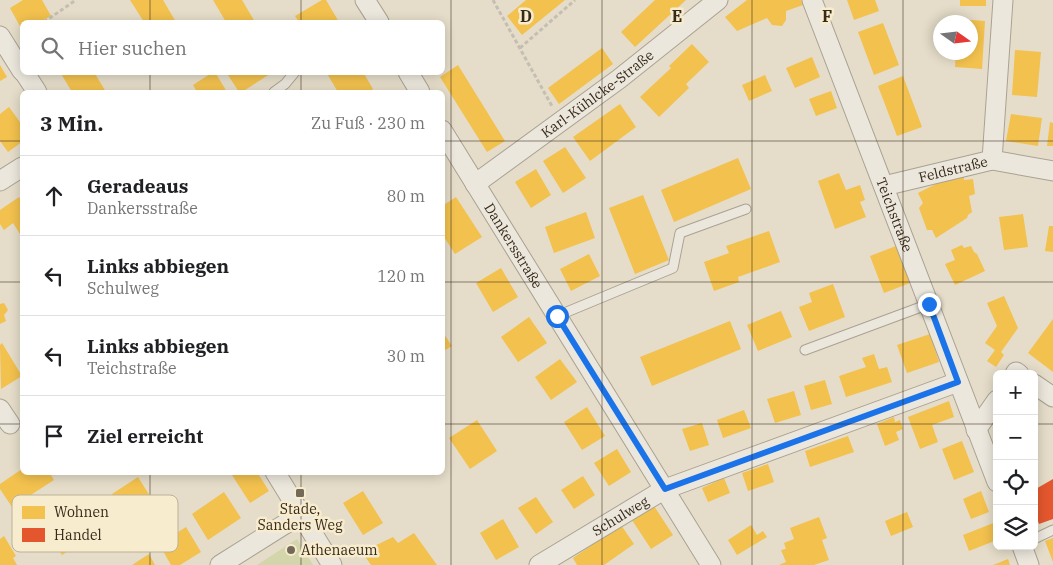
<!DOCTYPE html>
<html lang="de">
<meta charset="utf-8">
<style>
body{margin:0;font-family:"IBM Plex Serif",serif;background:#f6f6f6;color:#202124}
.controls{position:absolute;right:15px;bottom:15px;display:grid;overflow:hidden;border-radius:8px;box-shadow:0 2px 12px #0003}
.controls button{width:45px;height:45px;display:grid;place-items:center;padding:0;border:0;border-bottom:1px solid #e0e0e0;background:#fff;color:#202124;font:25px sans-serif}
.compass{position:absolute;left:933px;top:15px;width:45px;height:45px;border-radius:50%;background:#fff;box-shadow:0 2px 12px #0003;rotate:104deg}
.stop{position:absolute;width:15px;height:15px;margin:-11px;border:4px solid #1a73e8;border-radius:50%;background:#fff}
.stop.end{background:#1a73e8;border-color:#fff;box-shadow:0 1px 5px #0008}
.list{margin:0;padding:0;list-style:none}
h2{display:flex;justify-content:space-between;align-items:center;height:65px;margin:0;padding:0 20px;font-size:21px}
h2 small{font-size:16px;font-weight:400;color:#757577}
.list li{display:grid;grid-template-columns:32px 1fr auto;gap:15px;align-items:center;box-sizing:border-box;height:80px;padding:0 20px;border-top:1px solid #e0e0e0}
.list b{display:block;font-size:19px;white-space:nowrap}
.list p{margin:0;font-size:16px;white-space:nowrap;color:#757577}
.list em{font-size:16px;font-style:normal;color:#757577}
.icon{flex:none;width:28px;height:28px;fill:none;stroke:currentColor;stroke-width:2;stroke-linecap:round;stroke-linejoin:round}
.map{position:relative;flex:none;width:1053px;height:565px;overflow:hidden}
.search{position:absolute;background:#fff;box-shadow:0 2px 12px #0003;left:20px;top:20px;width:425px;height:55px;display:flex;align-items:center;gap:12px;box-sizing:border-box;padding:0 18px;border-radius:8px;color:#757577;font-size:19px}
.panel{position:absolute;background:#fff;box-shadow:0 2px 12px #0003;left:20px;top:90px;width:425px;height:385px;border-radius:8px}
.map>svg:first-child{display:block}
.grass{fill:#d3d5ab}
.homes{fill:#f2c14e}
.shops{fill:#e4572e}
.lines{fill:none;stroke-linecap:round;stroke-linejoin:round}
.lane-casing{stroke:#a9a293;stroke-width:11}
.street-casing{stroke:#a9a293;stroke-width:21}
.path{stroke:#c4beb3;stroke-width:3;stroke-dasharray:4 2.5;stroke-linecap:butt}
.lane{stroke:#ece7dc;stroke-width:9}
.street{stroke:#ece7dc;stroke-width:19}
.route{stroke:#1a73e8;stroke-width:6}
.grid{fill:none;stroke:#372a1b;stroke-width:1;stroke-opacity:0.55}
.poi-dot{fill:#746958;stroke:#f7ecce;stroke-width:2}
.labels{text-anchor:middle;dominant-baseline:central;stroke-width:5;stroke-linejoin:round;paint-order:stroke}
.street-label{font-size:14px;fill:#372a1b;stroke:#f7ecce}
.poi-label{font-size:14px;fill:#372a1b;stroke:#f7ecce}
.key{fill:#f7ecce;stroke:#bdb298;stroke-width:1}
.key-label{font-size:14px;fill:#372a1b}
.grid-label{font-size:16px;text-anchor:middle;font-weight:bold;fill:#372a1b;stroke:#f7ecce;stroke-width:5;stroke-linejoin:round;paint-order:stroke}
</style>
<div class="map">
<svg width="1053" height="565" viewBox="0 0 1053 565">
<rect width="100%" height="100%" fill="#e5ddc9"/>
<path class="grass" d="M 297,539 L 313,565 L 257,565 Z"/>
<path class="homes" d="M 23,0 L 42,0 L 51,16 L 40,22 L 22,22 L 22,30 L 10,8 Z
M 130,0 L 163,0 L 176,22 L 144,22 Z
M 213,0 L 242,0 L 255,22 L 226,22 Z
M 322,0 L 326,0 L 339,22 L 299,22 L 295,16 Z
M 526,0 L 565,0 L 522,35 L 507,16 Z
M 655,0 L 686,0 L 635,47 L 621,32 Z
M 747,0 L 801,0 L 803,5 L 786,11 L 786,20 L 782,26 L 772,25 L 767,18 L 737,31 L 725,17 Z
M 847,0 L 875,0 L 879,11 L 854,20 Z
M 960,0 L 986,0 L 986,6 L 960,6 Z
M 958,19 L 985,21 L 982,69 L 955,67 L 956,52 L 970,52 L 970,22 L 958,22 Z
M 883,23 L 899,65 L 874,75 L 858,32 Z
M 692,44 L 709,62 L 686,84 L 689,88 L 659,117 L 640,97 L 671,68 L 669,66 Z
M 602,48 L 613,64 L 559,104 L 548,88 Z
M 1015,50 L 1041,52 L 1037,97 L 1012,95 Z
M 812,57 L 820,77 L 795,88 L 786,68 Z
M 0,65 L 7,77 L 0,81 Z
M 458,65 L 505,141 L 487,152 L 440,77 Z
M 60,72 L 94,72 L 106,92 L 72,92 Z
M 213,72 L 215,72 L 227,92 L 197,92 L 193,85 Z
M 226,72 L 273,72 L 242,92 L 239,92 Z
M 326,72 L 363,72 L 373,89 L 368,92 L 338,92 Z
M 765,75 L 772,91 L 749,101 L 742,85 Z
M 903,76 L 922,127 L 897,136 L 878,86 Z
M 831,91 L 837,108 L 816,116 L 809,99 Z
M 620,104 L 636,127 L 590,161 L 573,137 Z
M 9,107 L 20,122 L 22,120 L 22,142 L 8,152 L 0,141 L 0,114 Z
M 1011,114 L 1042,118 L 1038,146 L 1006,141 Z
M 1050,122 L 1053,123 L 1053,146 L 1047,146 Z
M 565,147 L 586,178 L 563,193 L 543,161 Z
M 738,158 L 751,189 L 674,222 L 661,190 Z
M 536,169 L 551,195 L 531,208 L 515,182 Z
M 839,173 L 846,190 L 860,185 L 865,200 L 860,202 L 866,217 L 835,229 L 818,181 Z
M 954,175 L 964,175 L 964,180 L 973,179 L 975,194 L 969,196 L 972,212 L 968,215 L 967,218 L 936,238 L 932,230 L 927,230 L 919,208 L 923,203 L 918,193 Z
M 643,195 L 669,260 L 635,274 L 609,208 Z
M 19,197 L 22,202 L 22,232 L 20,234 L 13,223 L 4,230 L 0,224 L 0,210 Z
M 456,197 L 482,237 L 455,254 L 442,234 L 442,206 Z
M 586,212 L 595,238 L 554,253 L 545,227 Z
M 1023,214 L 1028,247 L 1004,250 L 999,217 Z
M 1049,226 L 1053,226 L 1053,252 L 1045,251 Z
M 769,231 L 780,262 L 738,277 L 739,282 L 714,291 L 704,262 L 729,253 L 726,246 Z
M 962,245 L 964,248 L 971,246 L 974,252 L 977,254 L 985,271 L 955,285 L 945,264 L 955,260 L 951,250 Z
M 896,246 L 910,283 L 884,293 L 870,256 Z
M 589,254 L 600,276 L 571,291 L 560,269 Z
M 501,268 L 518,297 L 493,312 L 476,283 Z
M 833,284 L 845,317 L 809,331 L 799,307 L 812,302 L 809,293 Z
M 1004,296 L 1018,328 L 1001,352 L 1004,355 L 996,367 L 987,361 L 995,350 L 985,343 L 997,326 L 987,303 Z
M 4,303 L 8,310 L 4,315 L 6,321 L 0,324 L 0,304 Z
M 781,311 L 792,337 L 758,351 L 747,325 Z
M 529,317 L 547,343 L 518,362 L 501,337 Z
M 1053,319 L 1053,372 L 1028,353 Z
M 730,321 L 741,349 L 652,386 L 640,357 Z
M 442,331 L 452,346 L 442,352 Z
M 930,334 L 939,362 L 907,373 L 897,345 Z
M 2,343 L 22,376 L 1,389 L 0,345 Z
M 874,354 L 879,369 L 887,367 L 892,382 L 846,397 L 839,376 L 866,367 L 862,358 Z
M 560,359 L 577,382 L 551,400 L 535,377 Z
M 825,380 L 832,404 L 811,410 L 804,386 Z
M 794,391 L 801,415 L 775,423 L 767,399 Z
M 949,401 L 954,417 L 932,425 L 938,442 L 920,449 L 908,417 Z
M 587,407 L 605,436 L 582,450 L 564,422 Z
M 744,410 L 751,428 L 723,438 L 717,420 Z
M 894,417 L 895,422 L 900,420 L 903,429 L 896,432 L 899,440 L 885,446 L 877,424 Z
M 477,420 L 497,451 L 470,469 L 449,438 Z
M 702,423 L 709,445 L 690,451 L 682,429 Z
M 848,436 L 854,452 L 810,467 L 805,451 Z
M 962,441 L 974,472 L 954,480 L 942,449 Z
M 617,449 L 631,472 L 609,486 L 594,463 Z
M 768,464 L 774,482 L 748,491 L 742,473 Z
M 22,469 L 22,472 L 49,472 L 54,480 L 12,507 L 0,489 L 0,484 Z
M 230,472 L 257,472 L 269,491 L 250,503 Z
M 583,476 L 595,495 L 574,509 L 561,490 Z
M 138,477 L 150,496 L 125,513 L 112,494 Z
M 724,478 L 730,493 L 708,502 L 702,488 Z
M 363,491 L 383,523 L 363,535 L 343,503 Z
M 981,491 L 989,512 L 971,519 L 963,499 Z
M 224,492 L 241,518 L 208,540 L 192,514 Z
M 63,495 L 76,516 L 73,518 L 86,539 L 62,555 L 49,534 L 53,532 L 39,512 Z
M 536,497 L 553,522 L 536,534 L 518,508 Z
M 654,506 L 673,535 L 651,549 L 632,520 Z
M 907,512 L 913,527 L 891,536 L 885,521 Z
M 819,517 L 827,538 L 822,540 L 829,560 L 814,565 L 779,565 L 786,562 L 781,550 L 786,549 L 784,543 L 794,539 L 790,528 Z
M 503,519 L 519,547 L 496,560 L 480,533 Z
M 996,522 L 997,540 L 969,551 L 963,535 Z
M 621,525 L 634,544 L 604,565 L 577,565 L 573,558 Z
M 751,525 L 757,535 L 763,531 L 767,537 L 737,555 L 728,540 Z
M 186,527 L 201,552 L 180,565 L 171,565 L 159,544 Z
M 414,533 L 437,565 L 371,565 L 362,552 L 393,537 L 398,543 Z
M 4,536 L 16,556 L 13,558 L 17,565 L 0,565 L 0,539 Z
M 1053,538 L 1053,562 L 1045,541 Z
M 149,554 L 155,565 L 132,565 Z
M 1008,559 L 1010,565 L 993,565 Z"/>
<path class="shops" d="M 1053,479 L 1053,519 L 1039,524 L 1034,511 L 1034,490 Z"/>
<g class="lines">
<defs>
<path id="lane" d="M 274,92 L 285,84 L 295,72
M 557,316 L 673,268 L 680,233 L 746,209
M 805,350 L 929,304
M 1034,539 L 1053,530"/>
<g id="street">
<path d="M 365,0 L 379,22"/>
<path id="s1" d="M 812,0 L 997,482"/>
<path d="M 0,36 L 22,71"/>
<path d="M 24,72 L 37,92"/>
<path d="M 408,72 L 420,92"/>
<path id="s2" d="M 442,130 L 711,565"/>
<path d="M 992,160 L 1003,0"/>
<path d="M 0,181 L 22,167"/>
<path id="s3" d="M 475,184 L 619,79 L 718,0"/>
<path id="s4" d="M 884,186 L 992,160 L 1053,171"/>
<path d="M 1015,374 L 1016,372 L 1019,374"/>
<path d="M 1034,384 L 1053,397"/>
<path d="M 0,409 L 10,424"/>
<path d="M 976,430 L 997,400"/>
<path d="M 275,472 L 332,565"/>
<path d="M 1022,546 L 1029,565"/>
<path d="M 220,565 L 301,514"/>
<path id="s5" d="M 539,565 L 665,489 L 958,382"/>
</g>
</defs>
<use href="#lane" class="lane-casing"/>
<use href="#street" class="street-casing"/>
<path class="path" d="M 493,0 L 553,108
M 44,22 L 76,0
M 520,48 L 575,0"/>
<use href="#lane" class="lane"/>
<use href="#street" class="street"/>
</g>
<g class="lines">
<path class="route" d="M 557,316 L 665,489 L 958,382 L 929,304"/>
</g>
<path class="grid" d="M 150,0 L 150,22M 301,0 L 301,22M 451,0 L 451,565M 602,0 L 602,565M 752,0 L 752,565M 903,0 L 903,565M 150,72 L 150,92M 301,72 L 301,92M 0,141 L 22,141M 442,141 L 1053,141M 0,282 L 22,282M 442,282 L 1053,282M 0,424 L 22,424M 442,424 L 997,424M 1034,424 L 1053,424M 150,472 L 150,565M 301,472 L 301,565"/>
<g class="poi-dot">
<rect x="295" y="488" width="10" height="10" rx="2.5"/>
<circle cx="291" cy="550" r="5"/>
</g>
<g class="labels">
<g class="street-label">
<text stroke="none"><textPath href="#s3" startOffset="152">Karl-Kühlcke-Straße</textPath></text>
<text stroke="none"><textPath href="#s4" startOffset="71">Feldstraße</textPath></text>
<text stroke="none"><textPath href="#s1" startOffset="230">Teichstraße</textPath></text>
<text stroke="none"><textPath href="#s2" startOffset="136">Dankersstraße</textPath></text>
<text stroke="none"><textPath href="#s5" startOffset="95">Schulweg</textPath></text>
</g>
<g class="poi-label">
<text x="300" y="509">Stade,<tspan x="300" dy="16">Sanders Weg</tspan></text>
<text x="301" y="550" text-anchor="start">Athenaeum</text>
</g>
</g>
<rect x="12" y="495" width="166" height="57" rx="8" class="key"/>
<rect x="22" y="506" width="23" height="13" fill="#f2c14e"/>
<rect x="22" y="528" width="23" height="14" fill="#e4572e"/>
<g class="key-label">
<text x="54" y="517">Wohnen</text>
<text x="54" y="540">Handel</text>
</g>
<g class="grid-label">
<text x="526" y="22">D</text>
<text x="677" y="22">E</text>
<text x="827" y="22">F</text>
</g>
</svg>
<div class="controls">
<button>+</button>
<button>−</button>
<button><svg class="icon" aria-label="locate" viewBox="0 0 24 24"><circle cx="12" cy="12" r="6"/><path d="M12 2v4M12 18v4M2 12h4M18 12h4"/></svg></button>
<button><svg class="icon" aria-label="layers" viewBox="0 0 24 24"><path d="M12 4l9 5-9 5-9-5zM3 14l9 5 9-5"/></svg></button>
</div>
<svg class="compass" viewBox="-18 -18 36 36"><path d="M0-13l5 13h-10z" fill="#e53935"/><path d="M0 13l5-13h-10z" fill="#757577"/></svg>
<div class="stop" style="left:557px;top:316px"></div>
<div class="stop end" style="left:929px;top:304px"></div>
<div class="search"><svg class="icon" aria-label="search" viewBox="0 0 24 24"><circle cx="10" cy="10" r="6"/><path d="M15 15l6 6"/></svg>Hier suchen</div>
<section class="panel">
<h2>3 Min.<small>Zu Fuß · 230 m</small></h2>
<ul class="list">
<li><svg class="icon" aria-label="ahead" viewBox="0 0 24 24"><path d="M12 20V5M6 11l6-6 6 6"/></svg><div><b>Geradeaus</b><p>Dankersstraße</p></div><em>80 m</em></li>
<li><svg class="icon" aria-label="left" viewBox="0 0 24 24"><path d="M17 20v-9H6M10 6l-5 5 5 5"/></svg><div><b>Links abbiegen</b><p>Schulweg</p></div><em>120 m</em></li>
<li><svg class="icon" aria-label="left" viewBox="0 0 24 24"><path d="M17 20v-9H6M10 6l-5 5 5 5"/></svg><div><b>Links abbiegen</b><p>Teichstraße</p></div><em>30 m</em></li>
<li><svg class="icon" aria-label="arrive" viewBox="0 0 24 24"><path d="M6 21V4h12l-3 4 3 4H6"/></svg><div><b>Ziel erreicht</b></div></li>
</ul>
</section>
</div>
